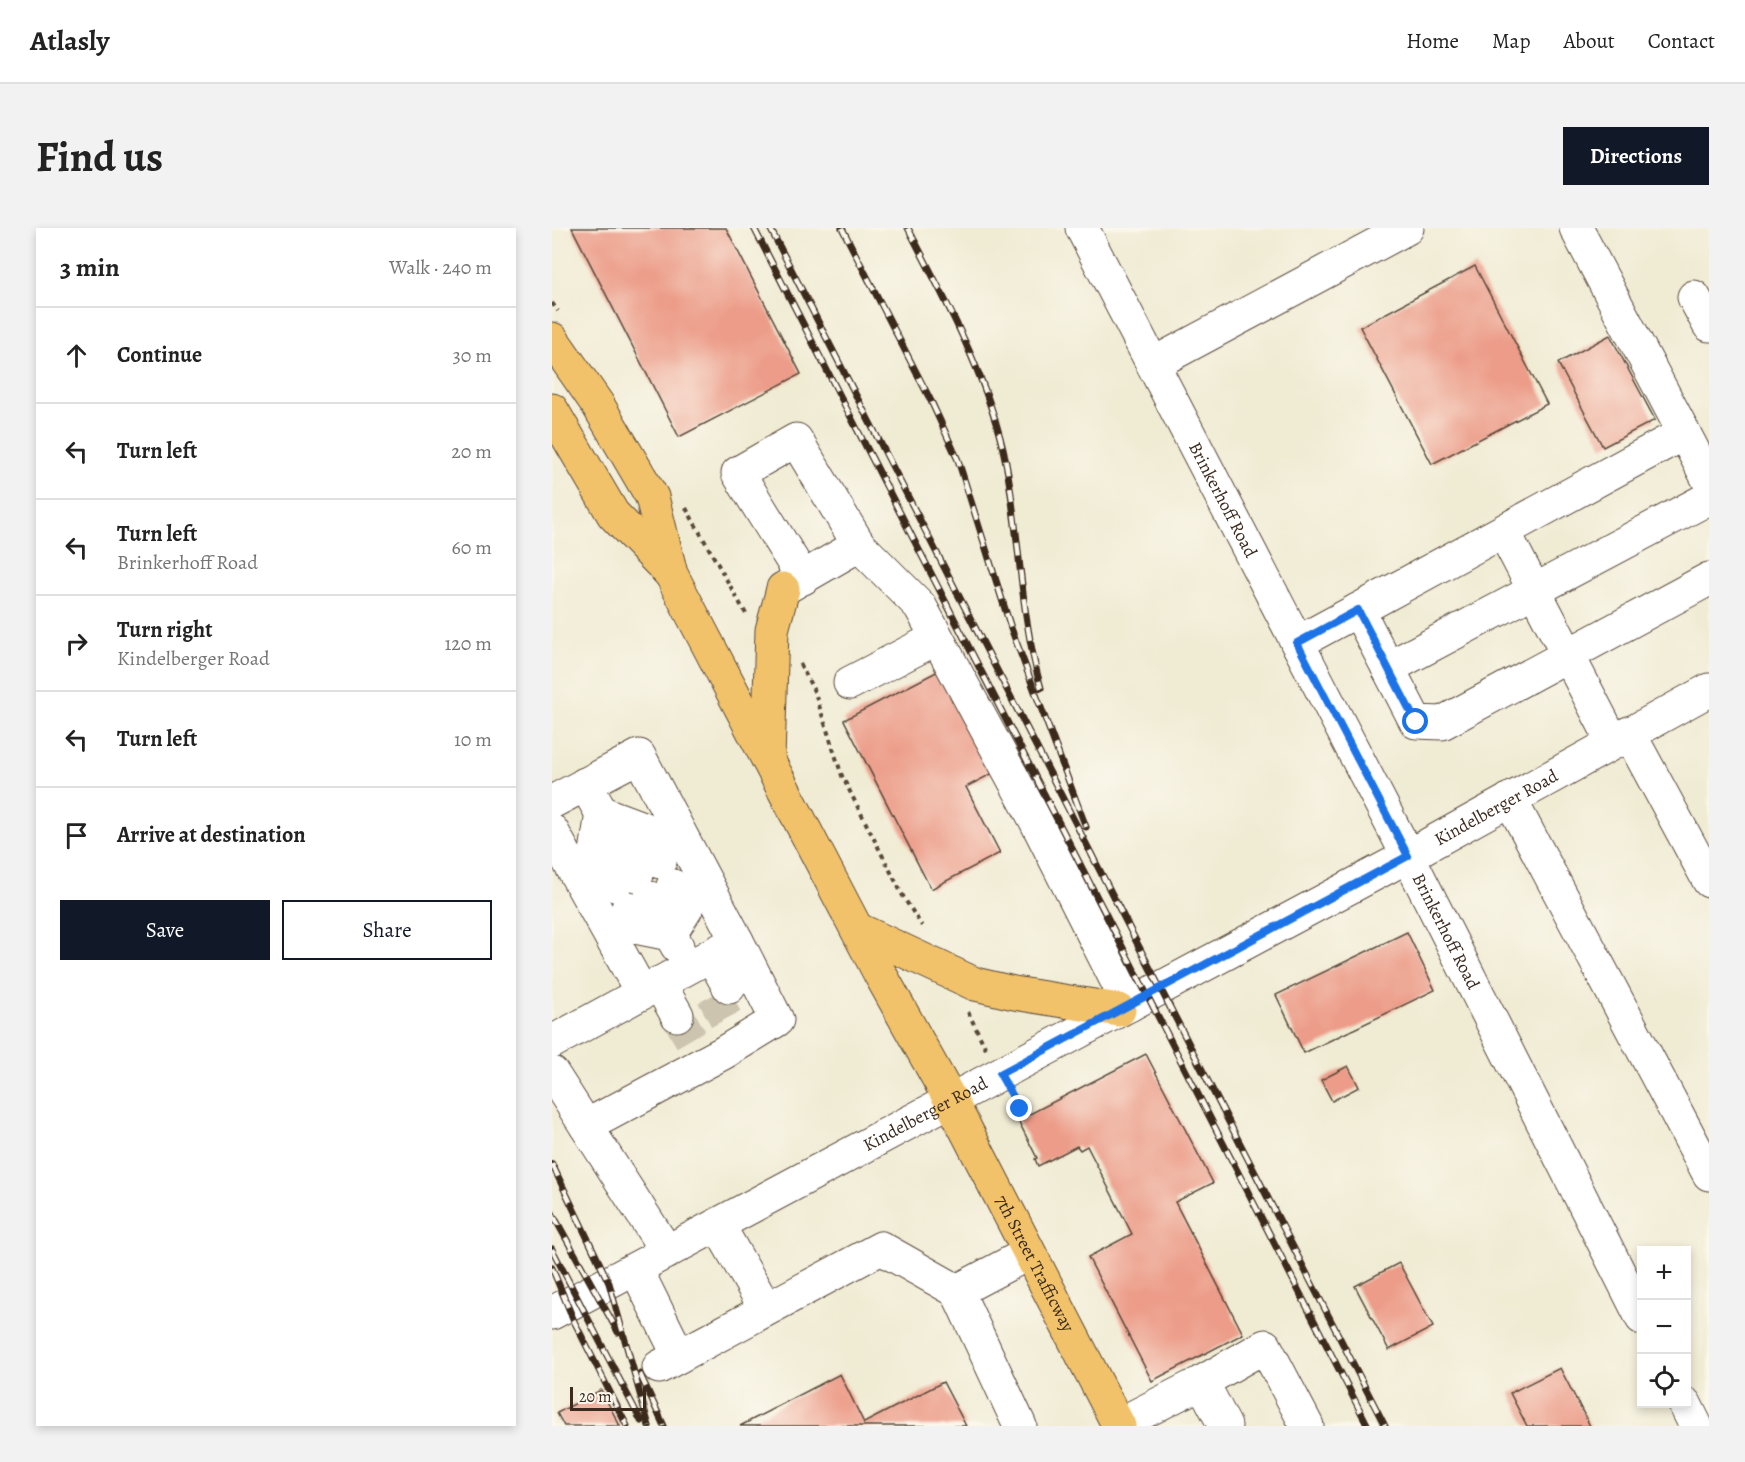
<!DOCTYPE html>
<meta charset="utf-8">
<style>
body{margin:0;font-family:Alegreya,serif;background:#f2f2f2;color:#222}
.controls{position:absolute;right:18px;bottom:18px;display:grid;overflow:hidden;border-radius:0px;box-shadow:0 3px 9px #0003}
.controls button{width:54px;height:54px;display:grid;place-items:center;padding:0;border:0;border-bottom:2px solid #e0e0e0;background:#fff;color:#222;font:30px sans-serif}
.scale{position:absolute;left:18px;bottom:15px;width:76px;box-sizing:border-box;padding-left:6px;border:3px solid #3b2a1e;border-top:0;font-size:16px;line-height:21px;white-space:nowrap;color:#3b2a1e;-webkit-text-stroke:4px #fbf7ec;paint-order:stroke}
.stop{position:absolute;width:18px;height:18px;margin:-14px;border:4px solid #1a73e8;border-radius:50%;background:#fff}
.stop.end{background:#1a73e8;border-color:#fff;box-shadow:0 2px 6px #0008}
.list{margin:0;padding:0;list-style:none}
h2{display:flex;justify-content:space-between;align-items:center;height:78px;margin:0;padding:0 24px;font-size:26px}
h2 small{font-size:20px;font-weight:400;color:#767676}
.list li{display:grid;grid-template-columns:39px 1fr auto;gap:18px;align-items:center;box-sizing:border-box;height:96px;padding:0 24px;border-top:2px solid #e0e0e0}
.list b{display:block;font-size:22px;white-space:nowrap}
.list p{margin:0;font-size:20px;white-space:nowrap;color:#767676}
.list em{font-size:20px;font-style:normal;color:#767676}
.actions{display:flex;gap:12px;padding:18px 24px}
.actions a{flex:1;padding:14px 0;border:2px solid #111827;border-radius:0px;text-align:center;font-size:21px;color:#111827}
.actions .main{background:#111827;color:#fff}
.icon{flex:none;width:33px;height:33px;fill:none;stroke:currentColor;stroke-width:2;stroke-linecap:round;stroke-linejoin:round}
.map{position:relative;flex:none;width:1157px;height:1198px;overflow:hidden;border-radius:0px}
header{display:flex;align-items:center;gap:36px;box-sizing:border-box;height:84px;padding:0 30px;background:#fff;border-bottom:2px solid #e0e0e0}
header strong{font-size:28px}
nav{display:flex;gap:33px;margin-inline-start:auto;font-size:21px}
.intro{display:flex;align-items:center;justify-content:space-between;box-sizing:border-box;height:144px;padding:0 36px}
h1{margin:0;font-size:42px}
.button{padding:15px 27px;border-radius:0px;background:#111827;color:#fff;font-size:21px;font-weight:700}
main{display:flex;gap:36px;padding:0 36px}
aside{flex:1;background:#fff;border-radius:0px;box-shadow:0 3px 9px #0003}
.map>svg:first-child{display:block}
.building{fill:#ec9c88}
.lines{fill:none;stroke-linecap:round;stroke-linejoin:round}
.minor-tunnel{stroke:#ccc4af;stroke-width:33;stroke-dasharray:33 16;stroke-linecap:butt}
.minor-casing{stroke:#564739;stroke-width:35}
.major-casing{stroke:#564739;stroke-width:35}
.path{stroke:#564739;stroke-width:4;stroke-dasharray:4.5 4.5;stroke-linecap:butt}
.minor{stroke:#fff;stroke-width:33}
.major{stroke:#f2c26a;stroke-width:33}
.rail-casing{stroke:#3b2a1e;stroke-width:7}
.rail{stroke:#fbf7ec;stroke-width:4.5;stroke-dasharray:14;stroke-linecap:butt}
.route{stroke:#1a73e8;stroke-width:8}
.labels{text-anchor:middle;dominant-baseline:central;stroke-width:4.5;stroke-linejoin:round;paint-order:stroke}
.street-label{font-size:18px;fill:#3b2a1e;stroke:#fbf7ec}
</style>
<header>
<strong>Atlasly</strong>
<nav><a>Home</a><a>Map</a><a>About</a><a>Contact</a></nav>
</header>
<div class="intro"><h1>Find us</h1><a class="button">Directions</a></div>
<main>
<aside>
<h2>3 min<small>Walk · 240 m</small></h2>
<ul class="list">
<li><svg class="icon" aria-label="ahead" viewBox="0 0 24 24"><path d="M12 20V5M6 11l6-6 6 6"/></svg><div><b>Continue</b></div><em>30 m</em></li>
<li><svg class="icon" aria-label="left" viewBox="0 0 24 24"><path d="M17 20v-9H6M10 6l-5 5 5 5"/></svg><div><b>Turn left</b></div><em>20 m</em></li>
<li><svg class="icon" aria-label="left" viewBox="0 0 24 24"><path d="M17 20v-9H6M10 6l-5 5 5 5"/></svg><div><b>Turn left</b><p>Brinkerhoff Road</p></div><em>60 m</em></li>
<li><svg class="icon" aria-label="right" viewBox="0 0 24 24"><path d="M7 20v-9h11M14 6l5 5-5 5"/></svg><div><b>Turn right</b><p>Kindelberger Road</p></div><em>120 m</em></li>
<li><svg class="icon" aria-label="left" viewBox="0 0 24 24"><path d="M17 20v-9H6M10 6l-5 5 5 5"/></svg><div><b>Turn left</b></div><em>10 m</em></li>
<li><svg class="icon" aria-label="arrive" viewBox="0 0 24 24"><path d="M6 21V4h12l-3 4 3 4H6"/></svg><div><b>Arrive at destination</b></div></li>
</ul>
<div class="actions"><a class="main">Save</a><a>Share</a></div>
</aside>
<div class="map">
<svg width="1157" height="1198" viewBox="0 0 1157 1198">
<rect width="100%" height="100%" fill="#fbf7ec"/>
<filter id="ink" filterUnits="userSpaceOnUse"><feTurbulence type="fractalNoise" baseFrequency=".0167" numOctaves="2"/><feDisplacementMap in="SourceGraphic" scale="12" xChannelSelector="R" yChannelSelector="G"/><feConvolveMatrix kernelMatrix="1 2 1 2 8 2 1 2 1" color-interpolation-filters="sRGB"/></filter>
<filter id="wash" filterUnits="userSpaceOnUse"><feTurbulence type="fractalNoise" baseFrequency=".008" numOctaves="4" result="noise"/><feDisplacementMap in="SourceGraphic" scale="24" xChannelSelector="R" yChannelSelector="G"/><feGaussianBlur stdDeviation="1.35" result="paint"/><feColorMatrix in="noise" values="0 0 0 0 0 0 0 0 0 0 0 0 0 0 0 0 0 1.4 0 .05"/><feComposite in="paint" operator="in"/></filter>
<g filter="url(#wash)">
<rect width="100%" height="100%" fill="#f0ebd3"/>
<g id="blocks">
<path class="building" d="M 20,0 L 174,0 L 249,146 L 127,209 Z
M 923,38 L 995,176 L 880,236 L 808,99 Z
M 1058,107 L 1103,192 L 1051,219 L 1006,135 Z
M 392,440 L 445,543 L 414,559 L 448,625 L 379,661 L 292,492 Z
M 855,704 L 883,762 L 752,825 L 724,767 Z
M 594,826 L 661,955 L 623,974 L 691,1106 L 600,1153 L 536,1029 L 580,1006 L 535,918 L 528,922 L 525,918 L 486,938 L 483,931 L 485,930 L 466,892 Z
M 796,838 L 807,859 L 780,873 L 769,852 Z
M 847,1035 L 881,1099 L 837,1122 L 803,1058 Z
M 1008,1140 L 1038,1198 L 975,1198 L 958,1165 Z
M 288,1146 L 312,1195 L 391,1154 L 414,1198 L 188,1198 Z
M 49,1162 L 68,1198 L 12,1198 L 5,1185 Z"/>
</g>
</g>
<g filter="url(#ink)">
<use href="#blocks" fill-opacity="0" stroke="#564739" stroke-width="1.5"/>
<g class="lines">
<path class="minor-tunnel" d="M 161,767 L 174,791
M 125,787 L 139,811"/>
<defs>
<g id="minor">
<path id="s1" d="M 530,0 L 856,628 L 1090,1090"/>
<path d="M 1024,0 L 1132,205"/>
<path d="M 1142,69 L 1157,97"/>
<path d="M 601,136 L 855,0"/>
<path d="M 952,304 L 1061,514"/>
<path d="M 251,350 L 186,245 L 244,212 L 307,317"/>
<path d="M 231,361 L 307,317 L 368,378 L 484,593 L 577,777"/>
<path d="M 806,382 L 864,494 L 890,495 L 1157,351"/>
<path d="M 745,415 L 1132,205 L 1157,253"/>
<path d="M 836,440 L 1157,270"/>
<path d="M 298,455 L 385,410"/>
<path d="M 1077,505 L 1157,653"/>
<path d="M 33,556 L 85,647"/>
<path d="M 958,571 L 1157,946"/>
<path d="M 0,574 L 87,528 L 185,713 L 0,814"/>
<path d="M 50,585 L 90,600 L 108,634"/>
<path d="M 50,585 L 44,624 L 63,657"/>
<path d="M 0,603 L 90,765"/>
<path d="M 98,670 L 125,718"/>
<path d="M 76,680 L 88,700 L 118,706 L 134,681 L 121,658"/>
<path d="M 159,727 L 177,759"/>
<path d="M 107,755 L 125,787"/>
<path d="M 0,845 L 115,1024"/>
<path d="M 34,898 L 171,825 L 225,792 L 185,713"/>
<path d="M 166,997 L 214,1081"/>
<path d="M 84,1041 L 127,1128"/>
<path d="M 405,1063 L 477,1025"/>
<path id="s2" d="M 0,1085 L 856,628 L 1157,462"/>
<path d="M 107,1139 L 329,1020 L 405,1063 L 468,1198"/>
<path d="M 650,1154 L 673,1198"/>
<path d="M 1133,1176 L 1144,1198"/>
<path d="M 566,1197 L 650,1154 L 713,1118 L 755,1198"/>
</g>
<g id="major">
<path id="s3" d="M 0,111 L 46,177 L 100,269 L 119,346 L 327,744 L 399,873 L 567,1198"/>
<path d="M 0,182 L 61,286 L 118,345"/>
<path d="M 216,531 L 220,402 L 231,361"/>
<path d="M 305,701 L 423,756 L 462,765 L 567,782"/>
</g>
</defs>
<use href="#minor" class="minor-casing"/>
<use href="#major" class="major-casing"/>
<path class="path" d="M 0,75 L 6,83
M 134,280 L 194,386
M 248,436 L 263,465 L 290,548 L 352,670 L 370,698
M 416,784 L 435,823
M 462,871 L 468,881"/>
<use href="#minor" class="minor"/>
<use href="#major" class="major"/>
<defs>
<path id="rail" d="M 202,0 L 816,1198
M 218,0 L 833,1198
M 290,0 L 379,173 L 406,232 L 459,400 L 534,599
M 356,0 C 395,75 437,151 454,235 C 468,309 468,386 489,460
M 0,936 L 57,1055 L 97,1198
M 0,985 L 66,1104
M 0,1021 L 89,1193
M 0,1040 L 22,1093 L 75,1198
M 88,1146 L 112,1198"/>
</defs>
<use href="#rail" class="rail-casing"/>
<use href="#rail" class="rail"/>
</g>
</g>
<g class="lines" filter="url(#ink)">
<path class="route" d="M 468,881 L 448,846 L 856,628 L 745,415 L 806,382 L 864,494"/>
</g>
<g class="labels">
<g class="street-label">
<text stroke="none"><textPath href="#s1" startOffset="306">Brinkerhoff Road</textPath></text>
<text stroke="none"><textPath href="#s2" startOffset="1071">Kindelberger Road</textPath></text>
<text stroke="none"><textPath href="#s1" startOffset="792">Brinkerhoff Road</textPath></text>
<text stroke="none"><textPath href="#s2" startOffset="423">Kindelberger Road</textPath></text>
<text stroke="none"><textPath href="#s3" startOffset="1046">7th Street Trafficway</textPath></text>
</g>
</g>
</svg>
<div class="controls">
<button>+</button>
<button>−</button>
<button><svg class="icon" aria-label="locate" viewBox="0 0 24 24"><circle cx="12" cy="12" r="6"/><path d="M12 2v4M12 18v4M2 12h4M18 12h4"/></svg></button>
</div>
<div class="scale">20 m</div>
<div class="stop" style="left:864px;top:494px"></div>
<div class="stop end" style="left:468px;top:881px"></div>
</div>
</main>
